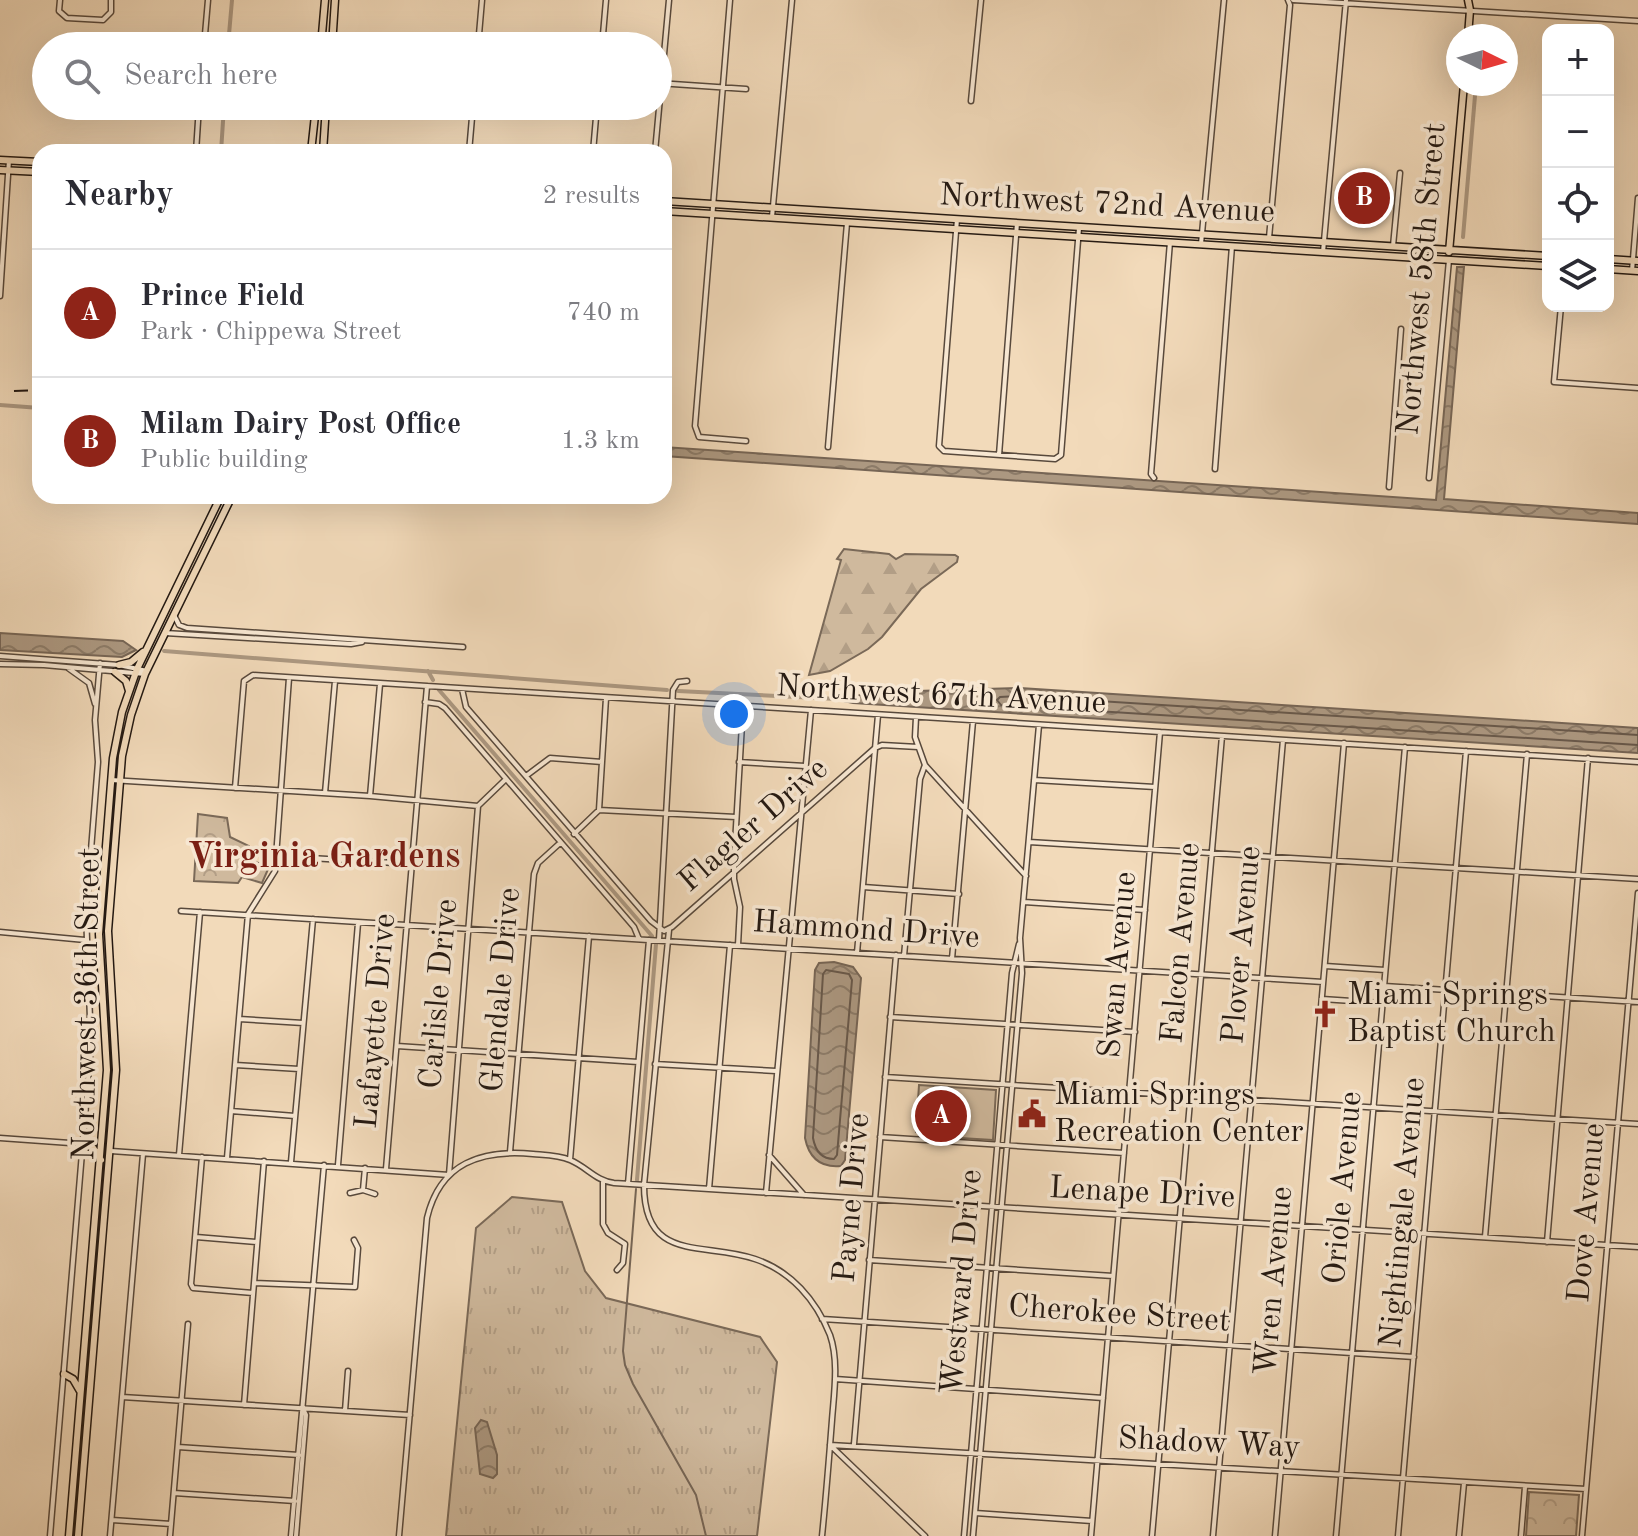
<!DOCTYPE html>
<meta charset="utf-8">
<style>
body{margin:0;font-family:"Old Standard TT",serif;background:#f7f7f7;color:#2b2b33}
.controls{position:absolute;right:24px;top:24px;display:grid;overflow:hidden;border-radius:16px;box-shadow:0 8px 32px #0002}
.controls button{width:72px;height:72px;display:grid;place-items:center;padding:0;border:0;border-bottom:2px solid #e1e1e2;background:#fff;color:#2b2b33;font:40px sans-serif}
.compass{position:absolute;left:1446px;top:24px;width:72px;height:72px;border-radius:50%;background:#fff;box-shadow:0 8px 32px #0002;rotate:95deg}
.you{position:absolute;left:734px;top:714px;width:28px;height:28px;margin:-20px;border:6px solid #fff;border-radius:50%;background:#1a73e8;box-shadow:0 0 0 12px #1a73e833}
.badge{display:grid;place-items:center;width:52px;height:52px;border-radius:50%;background:#8f2418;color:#fff;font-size:26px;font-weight:700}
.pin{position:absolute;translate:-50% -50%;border:4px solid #fff;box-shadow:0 2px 8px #0006}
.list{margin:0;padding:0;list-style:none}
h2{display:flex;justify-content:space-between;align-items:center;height:104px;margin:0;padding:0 32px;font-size:34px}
h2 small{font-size:26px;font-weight:400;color:#7c7c81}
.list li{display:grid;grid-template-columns:52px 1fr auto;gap:24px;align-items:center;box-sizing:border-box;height:128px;padding:0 32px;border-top:2px solid #e1e1e2}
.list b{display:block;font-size:30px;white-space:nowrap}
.list p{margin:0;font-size:26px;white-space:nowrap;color:#7c7c81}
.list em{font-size:26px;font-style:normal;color:#7c7c81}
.icon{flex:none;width:44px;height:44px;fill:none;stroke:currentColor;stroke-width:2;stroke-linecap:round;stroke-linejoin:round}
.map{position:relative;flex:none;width:1638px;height:1536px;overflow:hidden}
.search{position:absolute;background:#fff;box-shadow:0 8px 32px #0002;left:32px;top:32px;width:640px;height:88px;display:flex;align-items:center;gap:20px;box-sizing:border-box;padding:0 28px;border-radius:44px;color:#7c7c81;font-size:30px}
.panel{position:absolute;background:#fff;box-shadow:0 8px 32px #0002;left:32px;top:144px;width:640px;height:360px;border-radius:24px}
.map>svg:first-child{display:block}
.grass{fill:url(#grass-tufts);stroke:#7a6958;stroke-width:2}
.forest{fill:url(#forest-firs);stroke:#7a6958;stroke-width:2}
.park{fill:url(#park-crowns);stroke:#7a6958;stroke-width:2}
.pitch{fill:#cfb99d;stroke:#7a6958;stroke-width:2}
.water{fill:url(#water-waves);stroke:#766555;stroke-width:2}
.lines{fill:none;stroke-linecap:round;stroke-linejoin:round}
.shore{stroke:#68584a;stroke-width:2}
.stream{stroke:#766555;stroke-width:2}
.canal{stroke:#ac9881;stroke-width:4}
.minor-casing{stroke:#58493c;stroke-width:7}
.major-casing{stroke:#241912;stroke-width:9}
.minor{stroke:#f7e7d2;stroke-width:4}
.major{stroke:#f2daba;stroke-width:6}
.rail{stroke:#241912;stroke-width:2;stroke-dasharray:14 14;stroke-linecap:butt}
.labels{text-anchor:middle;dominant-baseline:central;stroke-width:7;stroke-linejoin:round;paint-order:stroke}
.street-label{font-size:32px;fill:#241912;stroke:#f7e7d2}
.poi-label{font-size:32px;fill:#241912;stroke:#f7e7d2;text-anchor:start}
.quarter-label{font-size:36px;font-weight:bold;fill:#7a1f14;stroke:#f7e7d2}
</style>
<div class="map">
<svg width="1638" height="1536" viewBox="0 0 1638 1536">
<defs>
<pattern id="grass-tufts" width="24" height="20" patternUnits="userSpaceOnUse" patternTransform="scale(2)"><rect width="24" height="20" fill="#cfb99d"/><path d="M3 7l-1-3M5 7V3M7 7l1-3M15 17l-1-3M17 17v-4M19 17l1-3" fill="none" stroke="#b29e86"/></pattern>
<pattern id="forest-firs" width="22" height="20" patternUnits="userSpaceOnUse" patternTransform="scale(2)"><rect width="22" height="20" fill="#cfb99d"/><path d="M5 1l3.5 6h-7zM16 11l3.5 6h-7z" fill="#b29e86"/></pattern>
<pattern id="park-crowns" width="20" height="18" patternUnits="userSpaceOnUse" patternTransform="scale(2)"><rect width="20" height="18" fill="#cfb99d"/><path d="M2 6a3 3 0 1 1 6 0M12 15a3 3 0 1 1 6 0" fill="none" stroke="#b29e86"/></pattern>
<pattern id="water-waves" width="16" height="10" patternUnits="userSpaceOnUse" patternTransform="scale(2)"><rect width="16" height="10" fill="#ac9881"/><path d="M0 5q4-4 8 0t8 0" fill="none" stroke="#8c7b68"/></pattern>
</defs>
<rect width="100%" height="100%" fill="#f2daba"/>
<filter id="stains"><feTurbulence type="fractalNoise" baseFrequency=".0025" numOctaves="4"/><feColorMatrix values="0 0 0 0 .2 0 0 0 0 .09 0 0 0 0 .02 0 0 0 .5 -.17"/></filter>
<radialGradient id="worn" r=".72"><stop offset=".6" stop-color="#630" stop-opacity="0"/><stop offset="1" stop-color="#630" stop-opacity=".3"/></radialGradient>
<path class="grass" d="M 512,1197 L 562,1202 L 585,1271 L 606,1298 L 760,1337 L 777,1362 L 757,1536 L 446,1536 L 476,1228 Z"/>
<path class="forest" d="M 844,549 L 889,554 L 896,559 L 905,554 L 955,555 L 958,557 L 957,562 L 921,589 L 882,637 L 868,649 L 830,671 L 809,675 L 841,560 L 837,559 Z"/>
<path class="park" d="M 198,814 L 227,818 L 230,837 L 249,846 L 248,859 L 269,867 L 262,883 L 242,877 L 238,883 L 194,881 Z
M 1529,1492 L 1579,1495 L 1576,1536 L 1526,1536 Z"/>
<path class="pitch" d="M 919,1085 L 996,1090 L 993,1140 L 928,1136 L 928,1133 L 916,1132 Z"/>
<path class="water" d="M 1457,267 L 1464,267 L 1444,499 L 1638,513 L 1638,524 L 664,456 L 664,447 L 1436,500 Z
M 0,633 L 123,641 L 136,650 L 122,657 L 0,650 Z
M 1020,688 L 1638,728 L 1638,753 L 853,703 L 834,699 L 882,692 Z
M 834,962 L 853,967 L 861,978 L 845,1160 L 841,1166 C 820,1168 809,1158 805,1138 L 815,970 L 819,963 Z
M 481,1420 L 487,1422 L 497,1455 L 497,1474 L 493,1478 L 480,1474 L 475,1428 Z"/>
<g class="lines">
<path class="shore" d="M 1638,735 L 1020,696 L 1000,697 L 997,700 L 1001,705 L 1638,745
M 826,970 L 849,974 L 852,980 L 837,1155 L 834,1159 C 821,1159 815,1149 813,1138 L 823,974 Z"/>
<path class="stream" d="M 636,1189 L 623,1351 L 625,1365 L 633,1384 L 696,1495 L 706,1536"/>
<path class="canal" d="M 1480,36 L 1481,29
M 228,46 L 232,0
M 221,152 L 224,106
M 1463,237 L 1476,84
M 0,405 L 40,408
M 164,651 L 667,690
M 428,671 L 433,680
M 439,690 L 652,936
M 678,691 L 837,699
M 637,1180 L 656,944"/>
<defs>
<path id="minor" d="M 60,0 L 59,11 L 67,18 L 103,20 L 111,12 L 111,0
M 730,0 L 695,426 L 699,437 L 746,441
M 1293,0 L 1638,21
M 204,46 L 208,0
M 478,46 L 482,0
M 602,46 L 606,0
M 658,83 L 746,89
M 971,101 L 981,0
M 196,152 L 199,106
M 469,152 L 473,106
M 593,152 L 597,106
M 655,152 L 669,0
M 772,217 L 792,0
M 957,219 L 939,446 L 944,451 L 1055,459 L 1061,455 L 1079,228
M 1269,238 L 1290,5 L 1288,0
M 1201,244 L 1224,0
M 1393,246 L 1400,173
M 1323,252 L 1346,0
M 1632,271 L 1638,198
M 0,296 L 9,160
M 1561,306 L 1554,382 L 1638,388
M 828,447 L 847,223
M 999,455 L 1017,223
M 1215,469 L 1232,246
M 1154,478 L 1151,474 L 1170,242
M 1429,478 L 1449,260
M 1389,487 L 1401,329
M 174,615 L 179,625 L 187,628 L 463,647
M 165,633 L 351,644 L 362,642
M 0,656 L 119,665 L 147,671
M 0,664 L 44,665 L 145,674
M 68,668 L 89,683 L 95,704
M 462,689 L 466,707 L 651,921 L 664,931 L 672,927 L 875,748 L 882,745 L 918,747
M 425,702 L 439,704 L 445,708 L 634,927 L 639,939
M 916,717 L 915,737 L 925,765 L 1026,876
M 739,762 L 805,766
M 526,776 L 550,758 L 602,762
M 111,780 L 370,796 L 478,806
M 1034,780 L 1155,787
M 235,788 L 244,681 L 253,675 L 1638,762
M 325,793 L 335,681
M 370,796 L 380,684
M 599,810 L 606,698
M 574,834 L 599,810 L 736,817
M 1029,842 L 1638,879
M 276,856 L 412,864
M 863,887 L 959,894
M 1024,902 L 1145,910
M 181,911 L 1323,982
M 669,930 L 644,1185 C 644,1264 704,1241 755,1259 C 791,1271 816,1300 830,1335 C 839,1361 834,1393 832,1420 C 829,1459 826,1497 822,1536
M 0,932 L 85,940
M 659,940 L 673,690 L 678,682 L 687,681
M 738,945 L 740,907 L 734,879 L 734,861 L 743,707
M 857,953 L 878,715
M 904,956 L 920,779 L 925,765
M 952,959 L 973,721
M 1325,966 L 1385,970
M 1384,986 L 1638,1002
M 1322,999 L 1382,1003
M 890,1017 L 1135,1032
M 239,1019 L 303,1023
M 397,1046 L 638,1062
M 655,1064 L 776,1071
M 235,1065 L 299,1069
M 885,1077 L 1638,1124
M 231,1111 L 295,1116
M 880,1137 L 1124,1153
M 0,1138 L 84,1144
M 111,1151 L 449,1175 L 478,806 L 505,780
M 510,1152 L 534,874 L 538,863 L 560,843
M 179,1155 L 200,912
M 769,1155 L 804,1195
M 202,1157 L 191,1284 L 193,1288 L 253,1293
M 227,1158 L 248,914 L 275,871 L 289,678
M 570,1160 L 589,936
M 291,1162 L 313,919
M 338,1165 L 358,923
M 386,1169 L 427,686
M 603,1182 L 603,1224 L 608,1233 L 625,1244 L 623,1263 L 617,1270
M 628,1184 L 649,940
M 709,1189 L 730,945
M 363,1190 L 365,1168
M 350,1193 L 363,1190 L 375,1194
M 766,1193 L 811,710
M 196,1237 L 257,1242
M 1485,1237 L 1527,754
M 1547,1242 L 1588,758
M 869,1260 L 1113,1276
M 254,1283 L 355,1287 L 358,1248 L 354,1240
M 822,1319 L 1414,1357
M 835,1379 L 1103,1398
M 122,1397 L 410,1415
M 244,1405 L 264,1161
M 345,1411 L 348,1371
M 854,1444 L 896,955
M 830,1445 L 1586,1489
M 830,1445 L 925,1536
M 178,1447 L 299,1455
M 174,1493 L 295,1501
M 975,1513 L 1092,1521
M 112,1520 L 171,1524
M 50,1536 L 91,1045 L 86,913 L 98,762 L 95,720 L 100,663
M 110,1536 L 143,1154
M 170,1536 L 188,1324
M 291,1536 L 324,1165
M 296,1536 L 306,1415 L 303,1409
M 399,1536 L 427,1218 C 440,1163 481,1149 533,1154 C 545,1155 559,1155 570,1160 C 587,1167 596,1181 614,1183 L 1638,1247
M 964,1536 L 1012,973 L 1019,944
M 973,1536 L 1022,973 L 1020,938 L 1039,725
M 1091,1536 L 1160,732
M 1152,1536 L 1222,736
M 1213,1536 L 1283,740
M 1275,1536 L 1344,743
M 1336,1536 L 1405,747
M 1398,1536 L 1466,751
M 1459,1536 L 1464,1483
M 1521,1536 L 1525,1487
M 1582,1536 L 1638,893"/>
<path id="major" d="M 1468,0 L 1470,10 L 1468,36
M 321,46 L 325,0
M 332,46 L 335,0
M 311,152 L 316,106
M 323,152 L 326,106
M 0,160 L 40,162
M 0,170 L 40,172
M 664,201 L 1548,256
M 664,211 L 1548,266
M 1449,252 L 1464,84
M 1608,259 L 1638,261
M 1608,269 L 1638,271
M 119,665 L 131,662 L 143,652
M 115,672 L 126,681 L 129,691
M 84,1144 L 93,1148 L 101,1160
M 64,1374 L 73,1379 L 80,1391
M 69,1536 L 107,1070 L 99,934 L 113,758 L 122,712 L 137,669 L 221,496
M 78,1536 L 116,1070 L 108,931 L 122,756 L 131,715 L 145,674 L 232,496"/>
</defs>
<use href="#minor" class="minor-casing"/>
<use href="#major" class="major-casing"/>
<use href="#minor" class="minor"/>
<use href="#major" class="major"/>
<path class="rail" d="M 14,391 L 40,390"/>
</g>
<defs>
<symbol id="church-bare" viewBox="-9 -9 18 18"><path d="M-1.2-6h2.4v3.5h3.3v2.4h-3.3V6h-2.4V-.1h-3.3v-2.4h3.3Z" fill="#8f2418" stroke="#f7e7d2" stroke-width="2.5" paint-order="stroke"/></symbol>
<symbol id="civic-bare" viewBox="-9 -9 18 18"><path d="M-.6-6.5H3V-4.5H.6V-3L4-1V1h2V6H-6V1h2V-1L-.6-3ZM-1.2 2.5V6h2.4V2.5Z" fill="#8f2418" stroke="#f7e7d2" stroke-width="2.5" paint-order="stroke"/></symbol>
</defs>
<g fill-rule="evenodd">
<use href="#church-bare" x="1305" y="994" width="40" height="40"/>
<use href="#civic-bare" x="1012" y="1094" width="40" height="40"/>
</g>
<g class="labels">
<g class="street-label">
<text transform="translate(1107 205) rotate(3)">Northwest 72nd Avenue</text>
<text transform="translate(1423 279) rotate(-85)">Northwest 58th Street</text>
<text transform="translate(941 696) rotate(3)">Northwest 67th Avenue</text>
<text transform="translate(754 826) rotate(-41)">Flagler Drive</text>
<text transform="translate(866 931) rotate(4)">Hammond Drive</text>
<text transform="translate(1182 943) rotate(-85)">Falcon Avenue</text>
<text transform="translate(1243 945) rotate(-85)">Plover Avenue</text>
<text transform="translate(1119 965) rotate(-85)">Swan Avenue</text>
<text transform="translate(502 990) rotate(-85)">Glendale Drive</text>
<text transform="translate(440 994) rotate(-85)">Carlisle Drive</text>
<text transform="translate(88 1004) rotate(-89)">Northwest 36th Street</text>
<text transform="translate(377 1021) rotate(-85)">Lafayette Drive</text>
<text transform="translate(1344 1188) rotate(-85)">Oriole Avenue</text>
<text transform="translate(1142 1194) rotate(3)">Lenape Drive</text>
<text transform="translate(853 1198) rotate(-85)">Payne Drive</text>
<text transform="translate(1404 1213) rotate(-85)">Nightingale Avenue</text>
<text transform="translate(1588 1213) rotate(-85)">Dove Avenue</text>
<text transform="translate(1275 1281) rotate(-85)">Wren Avenue</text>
<text transform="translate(963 1282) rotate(-85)">Westward Drive</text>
<text transform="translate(1119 1315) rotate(4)">Cherokee Street</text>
<text transform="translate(1209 1444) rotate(3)">Shadow Way</text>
</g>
<g class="poi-label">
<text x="1347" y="996">Miami Springs<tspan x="1347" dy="37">Baptist Church</tspan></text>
<text x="1054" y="1096">Miami Springs<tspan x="1054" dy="37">Recreation Center</tspan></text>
</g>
<g class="quarter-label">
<text x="324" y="858">Virginia Gardens</text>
</g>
</g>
<rect width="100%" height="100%" filter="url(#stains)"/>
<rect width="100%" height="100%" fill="url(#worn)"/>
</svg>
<div class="controls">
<button>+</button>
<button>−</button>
<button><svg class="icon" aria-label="locate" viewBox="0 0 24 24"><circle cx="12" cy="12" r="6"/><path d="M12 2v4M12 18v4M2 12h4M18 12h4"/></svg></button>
<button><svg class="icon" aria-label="layers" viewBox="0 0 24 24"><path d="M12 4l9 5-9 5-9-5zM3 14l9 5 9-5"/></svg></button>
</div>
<svg class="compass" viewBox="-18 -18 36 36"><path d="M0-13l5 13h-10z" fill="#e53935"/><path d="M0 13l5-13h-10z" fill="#7c7c81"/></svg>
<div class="you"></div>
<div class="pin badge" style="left:941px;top:1116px">A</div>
<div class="pin badge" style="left:1364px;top:198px">B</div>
<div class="search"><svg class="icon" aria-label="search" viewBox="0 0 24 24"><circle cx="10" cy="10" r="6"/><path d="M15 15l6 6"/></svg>Search here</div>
<section class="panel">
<h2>Nearby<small>2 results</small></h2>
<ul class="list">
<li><span class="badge">A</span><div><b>Prince Field</b><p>Park · Chippewa Street</p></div><em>740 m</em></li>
<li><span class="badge">B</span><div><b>Milam Dairy Post Office</b><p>Public building</p></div><em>1.3 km</em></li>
</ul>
</section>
</div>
